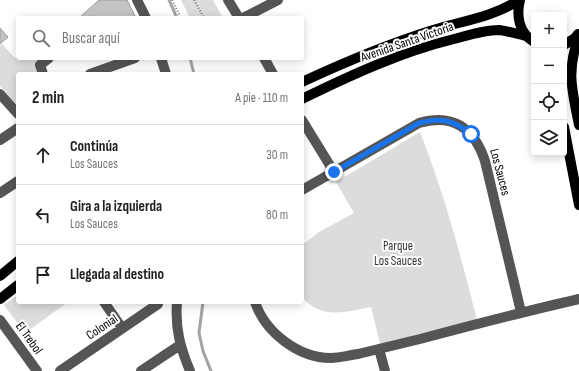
<!DOCTYPE html>
<html lang="es">
<meta charset="utf-8">
<style>
body{margin:0;font-family:"Sofia Sans Condensed",sans-serif;background:#f6f6f6;color:#202124}
.controls{position:absolute;right:12px;top:12px;display:grid;overflow:hidden;border-radius:4px;box-shadow:0 2px 10px #0003}
.controls button{width:36px;height:36px;display:grid;place-items:center;padding:0;border:0;border-bottom:1px solid #e0e0e0;background:#fff;color:#202124;font:20px sans-serif}
.stop{position:absolute;width:12px;height:12px;margin:-9px;border:3px solid #1a73e8;border-radius:50%;background:#fff}
.stop.end{background:#1a73e8;border-color:#fff;box-shadow:0 1px 4px #0008}
.list{margin:0;padding:0;list-style:none}
h2{display:flex;justify-content:space-between;align-items:center;height:52px;margin:0;padding:0 16px;font-size:17px}
h2 small{font-size:13px;font-weight:400;color:#757577}
.list li{display:grid;grid-template-columns:26px 1fr auto;gap:12px;align-items:center;box-sizing:border-box;height:60px;padding:0 16px;border-top:1px solid #e0e0e0}
.list b{display:block;font-size:15px;white-space:nowrap}
.list p{margin:0;font-size:13px;white-space:nowrap;color:#757577}
.list em{font-size:13px;font-style:normal;color:#757577}
.icon{flex:none;width:22px;height:22px;fill:none;stroke:currentColor;stroke-width:2;stroke-linecap:round;stroke-linejoin:round}
.map{position:relative;flex:none;width:579px;height:371px;overflow:hidden}
.search{position:absolute;background:#fff;box-shadow:0 2px 10px #0003;left:16px;top:16px;width:288px;height:44px;display:flex;align-items:center;gap:10px;box-sizing:border-box;padding:0 14px;border-radius:4px;color:#757577;font-size:15px}
.panel{position:absolute;background:#fff;box-shadow:0 2px 10px #0003;left:16px;top:72px;width:288px;height:232px;border-radius:4px}
.map>svg:first-child{display:block}
.green{fill:#dcdcdc}
.lines{fill:none;stroke-linecap:round;stroke-linejoin:round}
.stream{stroke:#a3a3a3;stroke-width:3}
.building{fill:#c4c4c4;stroke:#999}
.path{stroke:#777;stroke-width:2;stroke-dasharray:1 2;stroke-linecap:butt}
.minor{stroke:#555;stroke-width:10}
.major{stroke:#000;stroke-width:10}
.route{stroke:#1a73e8;stroke-width:5}
.labels{text-anchor:middle;dominant-baseline:central;stroke-width:4;stroke-linejoin:round;paint-order:stroke}
.street-label{font-size:13px;fill:#000;stroke:#fff}
.park-label{font-size:13px;fill:#333;stroke:#fff}
</style>
<div class="map">
<svg width="579" height="371" viewBox="0 0 579 371">
<rect width="100%" height="100%" fill="#fff"/>
<path class="green" d="M 181,0 L 213,0 L 223,18 L 190,18 Z
M 2,44 L 15,58 L 18,54 L 18,58 L 37,58 L 41,62 L 38,74 L 18,74 L 18,106 L 0,86 L 0,46 Z
M 420,132 C 444,193 461,256 477,320 L 380,344 L 371,307 C 344,312 322,320 302,297 L 302,245 L 319,232 L 354,213 L 336,182 Z
M 18,295 L 18,302 L 68,302 L 25,333 L 4,305 Z"/>
<g class="lines">
<path class="stream" d="M 169,0 L 177,18
M 190,58 L 194,74
M 203,302 L 199,333 L 203,351 L 211,371"/>
</g>
<path class="building" d="M 99,0 L 127,0 L 136,18 L 79,18 Z
M 0,28 L 8,37 L 0,44 Z"/>
<g class="lines">
<path class="path" d="M 172,0 L 181,18
M 194,0 L 204,18"/>
<path class="minor" d="M 137,0 L 146,18
M 228,0 L 239,18
M 243,18 L 278,0
M 161,58 L 166,74
M 264,58 L 273,74
M 43,74 L 40,65 L 49,58
M 90,74 L 135,58
M 0,94 L 18,114
M 302,120 L 334,172
M 0,140 L 18,128
M 302,190 L 419,123 C 453,113 474,128 485,161 L 521,312
M 0,193 L 18,181
M 104,302 L 122,328
M 177,302 C 175,328 180,347 190,371
M 255,302 C 265,332 298,358 331,358 C 340,358 350,355 358,354 C 379,349 399,344 420,339 C 473,325 526,311 579,299
M 0,320 L 37,371
M 379,349 L 385,371
M 60,371 L 158,304
M 141,371 L 180,345"/>
<path class="major" d="M 520,0 C 516,16 519,33 534,42
M 579,36 C 566,71 572,90 579,125
M 564,45 L 575,38 L 578,34
M 302,82 C 345,62 388,44 433,30 C 462,21 493,17 519,0
M 302,99 C 351,75 401,52 454,39 C 469,35 484,30 499,30 C 508,31 517,34 526,36
M 564,127 L 579,205
M 0,276 L 18,261
M 0,299 L 18,285"/>
</g>
<g class="lines">
<path class="route" d="M 334,172 L 419,123 C 441,117 453,120 471,134"/>
</g>
<g class="labels">
<g class="street-label">
<text transform="translate(407 42) rotate(-19)">Avenida Santa Victoria</text>
<text transform="translate(500 172) rotate(75)">Los Sauces</text>
<text transform="translate(102 327) rotate(-34)">Colonial</text>
<text transform="translate(29 338) rotate(54)">El Trebol</text>
</g>
<g class="park-label">
<text x="398" y="246">Parque<tspan x="398" dy="15">Los Sauces</tspan></text>
</g>
</g>
</svg>
<div class="controls">
<button>+</button>
<button>−</button>
<button><svg class="icon" aria-label="locate" viewBox="0 0 24 24"><circle cx="12" cy="12" r="6"/><path d="M12 2v4M12 18v4M2 12h4M18 12h4"/></svg></button>
<button><svg class="icon" aria-label="layers" viewBox="0 0 24 24"><path d="M12 4l9 5-9 5-9-5zM3 14l9 5 9-5"/></svg></button>
</div>
<div class="stop" style="left:471px;top:134px"></div>
<div class="stop end" style="left:334px;top:172px"></div>
<div class="search"><svg class="icon" aria-label="search" viewBox="0 0 24 24"><circle cx="10" cy="10" r="6"/><path d="M15 15l6 6"/></svg>Buscar aquí</div>
<section class="panel">
<h2>2 min<small>A pie · 110 m</small></h2>
<ul class="list">
<li><svg class="icon" aria-label="ahead" viewBox="0 0 24 24"><path d="M12 20V5M6 11l6-6 6 6"/></svg><div><b>Continúa</b><p>Los Sauces</p></div><em>30 m</em></li>
<li><svg class="icon" aria-label="left" viewBox="0 0 24 24"><path d="M17 20v-9H6M10 6l-5 5 5 5"/></svg><div><b>Gira a la izquierda</b><p>Los Sauces</p></div><em>80 m</em></li>
<li><svg class="icon" aria-label="arrive" viewBox="0 0 24 24"><path d="M6 21V4h12l-3 4 3 4H6"/></svg><div><b>Llegada al destino</b></div></li>
</ul>
</section>
</div>
